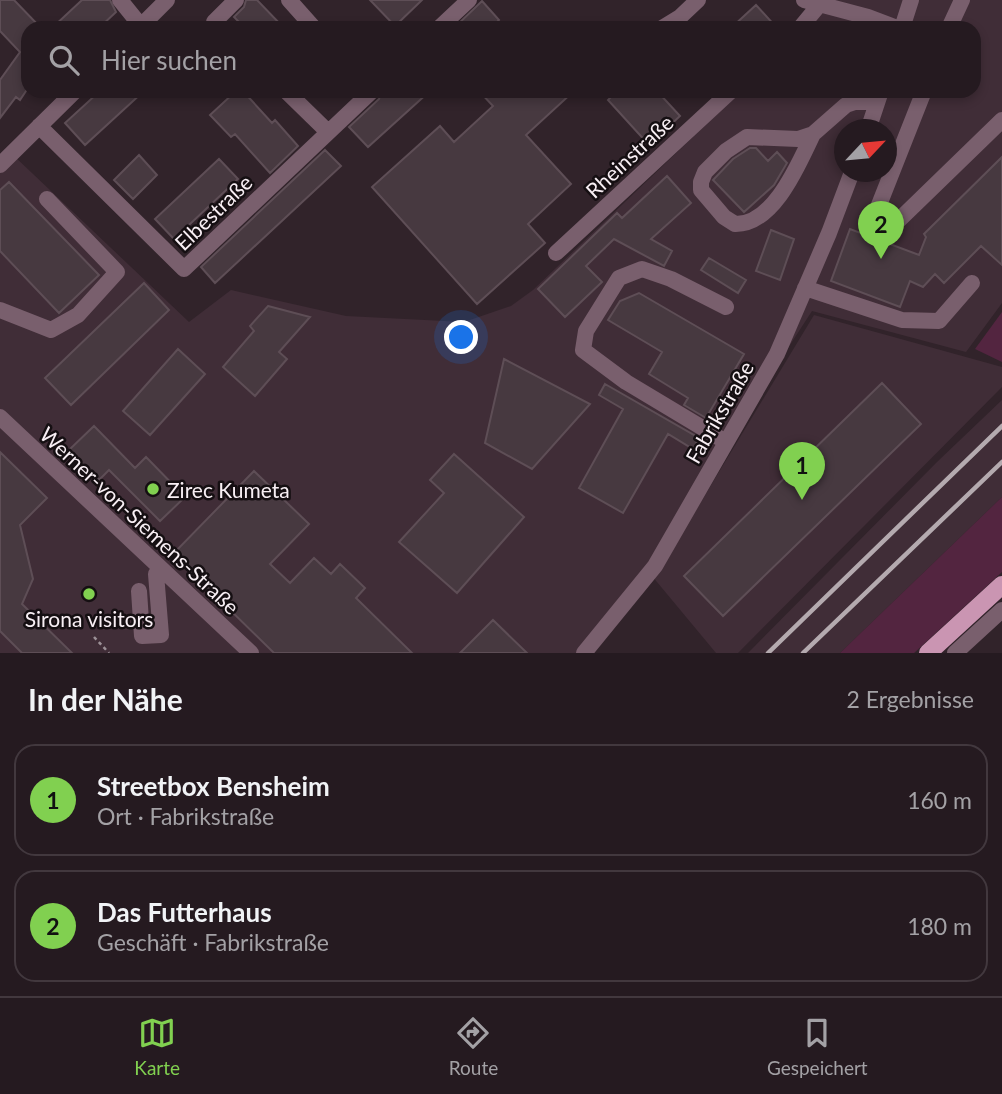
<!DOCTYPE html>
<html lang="de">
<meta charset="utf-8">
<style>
body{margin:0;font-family:Lato,sans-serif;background:#31272d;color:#f1f3f6}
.compass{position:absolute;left:834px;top:119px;width:63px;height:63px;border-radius:50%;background:#251a20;box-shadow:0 4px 10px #0003;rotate:64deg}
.you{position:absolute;left:462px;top:338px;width:24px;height:24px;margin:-18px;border:5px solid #fff;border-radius:50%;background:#1a73e8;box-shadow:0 0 0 10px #1a73e833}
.badge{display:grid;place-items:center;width:46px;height:46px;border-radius:50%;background:#81d050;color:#111;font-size:23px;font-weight:700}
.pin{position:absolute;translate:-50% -58px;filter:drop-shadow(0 2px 4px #0008)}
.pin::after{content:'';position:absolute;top:37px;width:24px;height:21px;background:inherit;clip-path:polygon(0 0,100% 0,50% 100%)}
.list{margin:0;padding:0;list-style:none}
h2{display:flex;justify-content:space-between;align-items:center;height:91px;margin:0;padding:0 28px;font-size:30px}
h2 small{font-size:23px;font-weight:400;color:#a3a1a5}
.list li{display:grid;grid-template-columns:46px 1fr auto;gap:21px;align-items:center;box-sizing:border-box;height:112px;margin:0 14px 14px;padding:0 14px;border:2px solid #42383e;border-radius:21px}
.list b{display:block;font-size:26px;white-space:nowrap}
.list p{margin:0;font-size:23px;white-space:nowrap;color:#a3a1a5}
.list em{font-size:23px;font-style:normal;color:#a3a1a5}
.icon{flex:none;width:38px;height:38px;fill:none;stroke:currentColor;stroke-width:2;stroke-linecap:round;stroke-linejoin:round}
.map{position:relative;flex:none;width:1002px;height:653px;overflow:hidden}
.search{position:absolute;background:#251a20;box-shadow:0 4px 10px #0003;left:21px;right:21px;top:21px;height:77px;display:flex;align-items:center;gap:18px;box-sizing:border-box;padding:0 24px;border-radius:21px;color:#a3a1a5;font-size:26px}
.sheet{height:343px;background:#251a20}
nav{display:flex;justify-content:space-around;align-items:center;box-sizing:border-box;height:98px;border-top:2px solid #42383e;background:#251a20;font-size:19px;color:#a3a1a5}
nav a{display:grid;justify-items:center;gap:4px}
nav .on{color:#81d050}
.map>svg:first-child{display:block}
.built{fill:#402d37;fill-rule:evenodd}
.green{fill:#532540}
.building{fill:#473940;stroke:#5e4e56;stroke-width:2}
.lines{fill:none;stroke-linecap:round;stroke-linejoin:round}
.path{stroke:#9c9197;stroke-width:2.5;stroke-dasharray:3.5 3.5;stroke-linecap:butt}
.minor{stroke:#795f6d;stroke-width:16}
.major{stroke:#ca95b2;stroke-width:18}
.rail{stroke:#b4aaaf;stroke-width:4.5}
.poi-dot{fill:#81d050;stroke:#150f12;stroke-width:2.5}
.labels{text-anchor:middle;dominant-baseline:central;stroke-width:5;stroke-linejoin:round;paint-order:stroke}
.street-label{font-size:21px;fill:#f8eff4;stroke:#150f12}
.poi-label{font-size:21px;fill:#f8eff4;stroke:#150f12;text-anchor:start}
</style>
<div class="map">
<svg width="1002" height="653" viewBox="0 0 1002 653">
<rect width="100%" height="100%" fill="#31232a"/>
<path class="built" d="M 816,0 L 1002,0 L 1002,303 L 966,352 L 812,311 L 649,563 L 580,653 L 0,653 L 0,166 L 13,155 L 189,322 L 231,290 L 346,316 L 464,322 L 511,306 L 533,290 L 741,91 L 974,91 L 974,28 L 807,28 ZM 844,130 L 886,130 L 886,172 L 844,172 Z
M 814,315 L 1002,367 L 1002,387 L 738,653 L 716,653 L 652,576 L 682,533 Z
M 1002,400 L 1002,497 L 840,653 L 748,653 L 937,462 Z"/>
<path class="green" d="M 1002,312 L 1002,362 L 975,349 Z
M 1002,497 L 1002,572 L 914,653 L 840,653 Z"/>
<path class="building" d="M 0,0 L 14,0 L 41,28 L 28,28 L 28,88 L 20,100 L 16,97 L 0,118 L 0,80 L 20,52 L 0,31 Z
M 82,0 L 110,0 L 116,12 L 99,28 L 52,28 Z
M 246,0 L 257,0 L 284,28 L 245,28 L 234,17 L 244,7 Z
M 370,0 L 422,0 L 395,26 Z
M 482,1 L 499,20 L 491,28 L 454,28 Z
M 756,5 L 777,28 L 731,28 Z
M 100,91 L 144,91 L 85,145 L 65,123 Z
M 236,91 L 243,91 L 272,123 L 275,120 L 298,146 L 270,173 L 235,134 L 231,137 L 210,115 Z
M 382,91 L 430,91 L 368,147 L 349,127 L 379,99 Z
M 479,91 L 574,91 L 526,135 L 571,184 L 528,224 L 545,243 L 477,304 L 372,187 L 440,126 L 454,142 L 493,106 Z
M 617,91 L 657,91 L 680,116 L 649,145 L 608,100 Z
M 750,148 L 756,148 L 768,161 L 777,152 L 787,163 L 774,185 L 744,212 L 713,180 L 733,159 Z
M 325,150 L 341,166 L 215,283 L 201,267 Z
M 139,155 L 157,175 L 133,199 L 114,180 Z
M 1002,157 L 1002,265 L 981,246 L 944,283 L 935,274 L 923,287 L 910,281 L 900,307 L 831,281 L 850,229 L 919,255 L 926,237 L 924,234 Z
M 219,159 L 238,179 L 174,239 L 155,219 Z
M 667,176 L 691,203 L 651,239 L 672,251 L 664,266 L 614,239 L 586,266 L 602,282 L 565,317 L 538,289 L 617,213 L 622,218 Z
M 9,182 L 99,275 L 59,313 L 0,251 L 0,190 Z
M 771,230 L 794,239 L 780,280 L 756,271 Z
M 709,258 L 746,280 L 738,293 L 701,270 Z
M 144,283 L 169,310 L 71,405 L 45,378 Z
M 639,293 L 744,354 L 706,418 L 684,405 L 688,398 L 649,374 L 662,352 L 608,320 L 620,301 Z
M 268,306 L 310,317 L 279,352 L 287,359 L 255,396 L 223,367 L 254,331 L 250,326 Z
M 178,349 L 205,374 L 150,435 L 123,411 Z
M 504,359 L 590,404 L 532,469 L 485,443 Z
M 882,383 L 921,424 L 723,616 L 684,576 Z
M 605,384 L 699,438 L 693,449 L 668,434 L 623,513 L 579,488 L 623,409 L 599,395 Z
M 94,426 L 135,468 L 146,457 L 185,497 L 160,521 L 109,470 L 99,480 L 69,450 Z
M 0,452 L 47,498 L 20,525 L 33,579 L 22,604 L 72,653 L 22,653 L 0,631 Z
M 454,454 L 524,517 L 457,593 L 399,542 L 444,493 L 430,480 Z
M 254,471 L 309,524 L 270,564 L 290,583 L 314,558 L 331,574 L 340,564 L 365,588 L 356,598 L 412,653 L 274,653 L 173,554 Z
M 493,620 L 527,653 L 460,653 Z"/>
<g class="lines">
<path class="path" d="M 94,637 L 109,653"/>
<path class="minor" d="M 120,0 L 141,26
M 289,0 L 314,28
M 804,0 L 868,17 L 897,28
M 139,28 L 167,0
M 221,28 L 214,22 L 236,0
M 439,28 L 469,0
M 662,28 L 680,17 L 698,0
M 800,28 L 820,4
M 902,28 L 911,0
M 949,28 L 962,0
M 286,91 L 328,132
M 924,91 L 877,210 L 899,220 L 1002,120
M 39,126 L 184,269 L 372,91
M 868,130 L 881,91
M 813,134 C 799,163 774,225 735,224 L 724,217 L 701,190 L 701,182 L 705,172 L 726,151 L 747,137 L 798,139 L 813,134 L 846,105 L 855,102 L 877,102
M 0,165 L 75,91
M 556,253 L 731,91
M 805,288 L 902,320 L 939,321 L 972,283
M 0,310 L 51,330 L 78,315 L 117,272 L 47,199
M 0,417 L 251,653
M 726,442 L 626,382 L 583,350 L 586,331 L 619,278 L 642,269 L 671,279 L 726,307
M 139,591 L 142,636 L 161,635 L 156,574
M 584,653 L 655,566 L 777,354 L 829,233 L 852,172
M 955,653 L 1002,610"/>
<path class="major" d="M 928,653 L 1002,585"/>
<path class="rail" d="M 768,653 L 1002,426
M 803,653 L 1002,462"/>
</g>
<g class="poi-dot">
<circle cx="153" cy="489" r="7"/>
<circle cx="89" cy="594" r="7"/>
</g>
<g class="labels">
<g class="street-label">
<text transform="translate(629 156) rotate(-43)">Rheinstraße</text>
<text transform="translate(213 212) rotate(-44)">Elbestraße</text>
<text transform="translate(719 412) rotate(-60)">Fabrikstraße</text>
<text transform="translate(140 520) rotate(43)">Werner-von-Siemens-Straße</text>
</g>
<g class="poi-label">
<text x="167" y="489">Zirec Kumeta</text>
<text x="89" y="618" text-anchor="middle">Sirona visitors</text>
</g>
</g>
</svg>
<svg class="compass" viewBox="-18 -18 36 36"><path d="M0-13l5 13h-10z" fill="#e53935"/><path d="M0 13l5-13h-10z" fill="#a3a1a5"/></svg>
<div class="you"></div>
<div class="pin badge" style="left:802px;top:500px">1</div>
<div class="pin badge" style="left:881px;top:259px">2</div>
<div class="search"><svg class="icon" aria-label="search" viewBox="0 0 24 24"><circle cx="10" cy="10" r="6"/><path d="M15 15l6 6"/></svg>Hier suchen</div>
</div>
<section class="sheet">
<h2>In der Nähe<small>2 Ergebnisse</small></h2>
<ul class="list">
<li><span class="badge">1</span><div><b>Streetbox Bensheim</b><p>Ort · Fabrikstraße</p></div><em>160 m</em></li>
<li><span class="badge">2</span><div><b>Das Futterhaus</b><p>Geschäft · Fabrikstraße</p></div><em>180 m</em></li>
</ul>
</section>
<nav>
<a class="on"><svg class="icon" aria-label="map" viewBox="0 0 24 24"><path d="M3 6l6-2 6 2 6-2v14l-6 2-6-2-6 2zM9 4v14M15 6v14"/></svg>Karte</a>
<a><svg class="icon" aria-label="directions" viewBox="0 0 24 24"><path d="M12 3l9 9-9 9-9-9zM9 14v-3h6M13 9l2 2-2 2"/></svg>Route</a>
<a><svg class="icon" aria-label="saved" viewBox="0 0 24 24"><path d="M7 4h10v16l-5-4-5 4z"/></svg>Gespeichert</a>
</nav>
